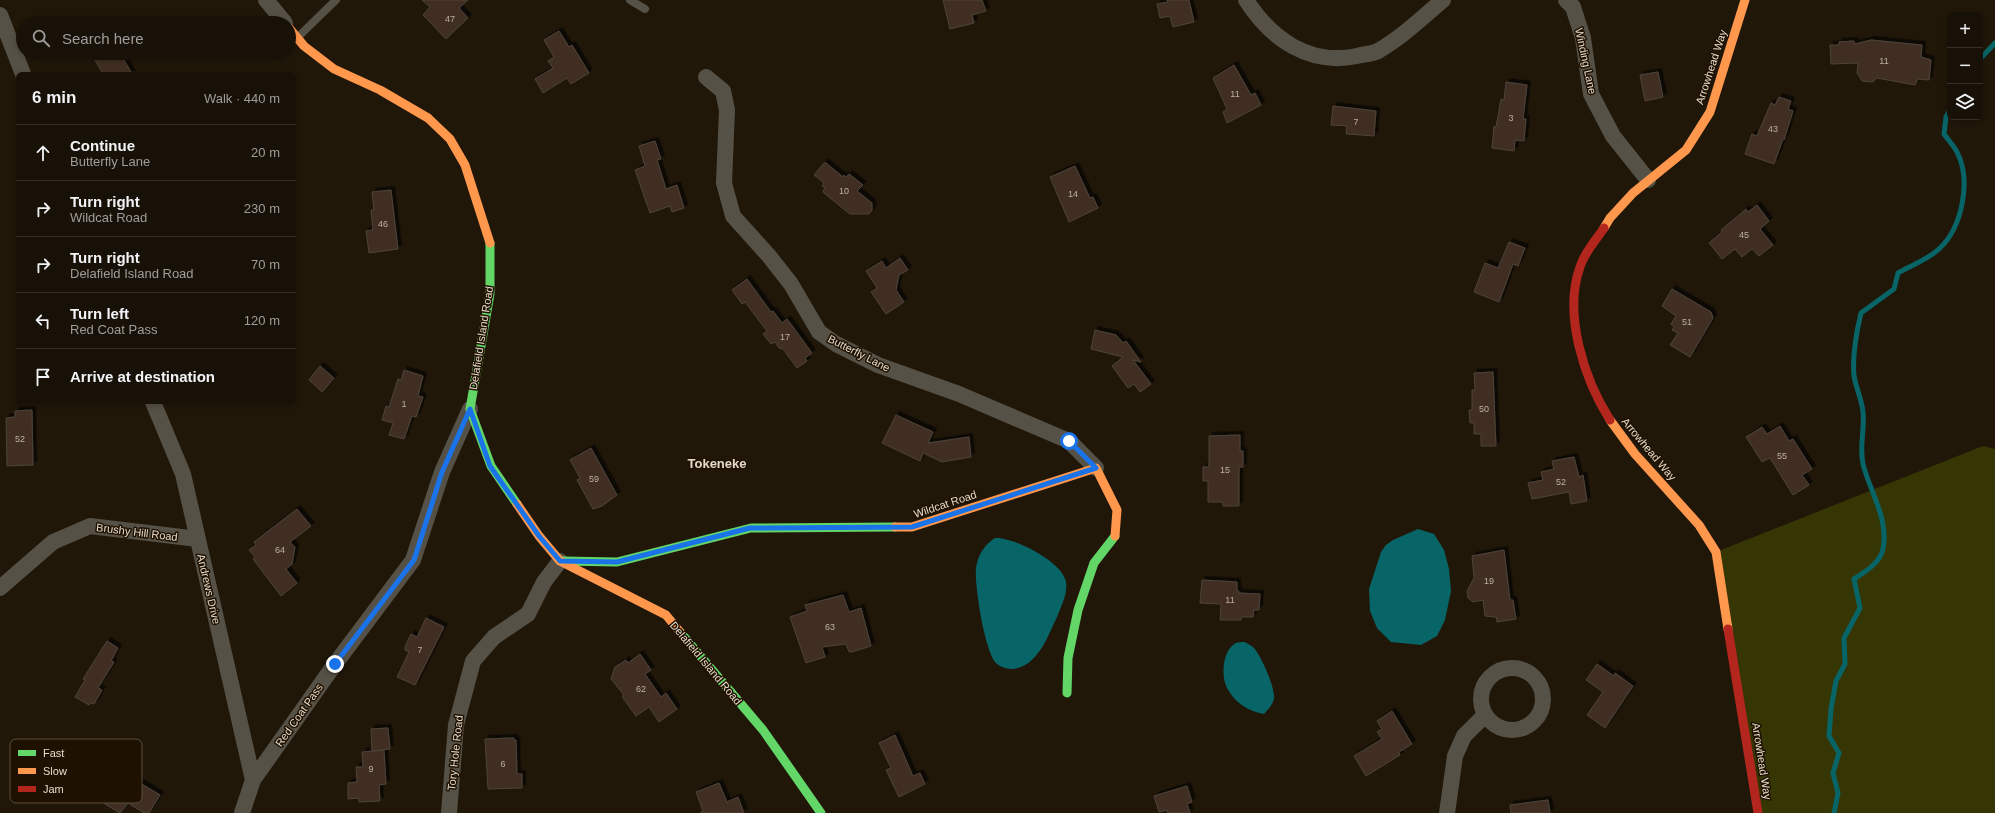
<!DOCTYPE html>
<meta charset="utf-8">
<style>
body{margin:0;font-family:Arial,sans-serif;background:#251f15;color:#f1f3f6}
.controls{position:absolute;right:12px;top:12px;display:grid;overflow:hidden;border-radius:6px;box-shadow:0 2px 6px #0003}
.controls button{width:36px;height:36px;display:grid;place-items:center;padding:0;border:0;border-bottom:1px solid #363128;background:#181107;color:#f1f3f6;font:20px sans-serif}
.stop{position:absolute;width:12px;height:12px;margin:-9px;border:3px solid #1a73e8;border-radius:50%;background:#fff}
.stop.end{background:#1a73e8;border-color:#fff;box-shadow:0 1px 4px #0008}
.list{margin:0;padding:0;list-style:none}
h2{display:flex;justify-content:space-between;align-items:center;height:52px;margin:0;padding:0 16px;font-size:17px}
h2 small{font-size:13px;font-weight:400;color:#9f9d9b}
.list li{display:grid;grid-template-columns:26px 1fr auto;gap:12px;align-items:center;box-sizing:border-box;height:56px;padding:0 16px;border-top:1px solid #363128}
.list b{display:block;font-size:15px;white-space:nowrap}
.list p{margin:0;font-size:13px;white-space:nowrap;color:#9f9d9b}
.list em{font-size:13px;font-style:normal;color:#9f9d9b}
.icon{flex:none;width:22px;height:22px;fill:none;stroke:currentColor;stroke-width:2;stroke-linecap:round;stroke-linejoin:round}
.map{position:relative;flex:none;width:1995px;height:813px;overflow:hidden}
.search{position:absolute;background:#181107;box-shadow:0 2px 6px #0003;left:16px;top:16px;width:280px;height:44px;display:flex;align-items:center;gap:10px;box-sizing:border-box;padding:0 14px;border-radius:22px;color:#9f9d9b;font-size:15px}
.panel{position:absolute;background:#181107;box-shadow:0 2px 6px #0003;left:16px;top:72px;width:280px;height:332px;border-radius:6px}
.map>svg:first-child{display:block}
.green{fill:#363605}
.water{fill:#086567}
.lines{fill:none;stroke-linecap:round;stroke-linejoin:round}
.stream{stroke:#086567;stroke-width:5}
.building{fill:#402f23;stroke:#4d433b;filter:url(#shadow)}
.lane{stroke:#565146;stroke-width:8}
.street{stroke:#565146;stroke-width:16}
.fast{stroke:#63d668;stroke-width:9}
.slow{stroke:#ff974d;stroke-width:9}
.jam{stroke:#b3261e;stroke-width:9}
.route{stroke:#1a73e8;stroke-width:5}
.labels{text-anchor:middle;dominant-baseline:central;stroke-width:3;stroke-linejoin:round;paint-order:stroke}
.number-label{font-size:9px;fill:#bcb0a1}
.street-label{font-size:11px;fill:#e5dbcb;stroke:#1f1100}
.quarter-label{font-size:13px;font-weight:bold;fill:#e5dbcb;stroke:#1f1100}
.key{fill:#1f1100;stroke:#5a4e3d;stroke-width:1}
.key-label{font-size:11px;fill:#e5dbcb}
</style>
<div class="map">
<svg width="1995" height="813" viewBox="0 0 1995 813">
<defs>
<filter id="shadow"><feDropShadow dx="3.5" dy="-3.5" stdDeviation="0" flood-color="#0009"/></filter>
</defs>
<rect width="100%" height="100%" fill="#201709"/>
<path class="green" d="M 1983,446 L 1995,449 L 1995,813 L 1758,813 L 1716,552 Z"/>
<path class="water" d="M 1418,529 L 1434,534 L 1444,550 L 1449,569 L 1451,591 L 1445,620 L 1437,636 L 1421,645 L 1391,642 L 1377,628 L 1370,611 L 1369,589 L 1381,552 L 1386,545 L 1393,540 Z
M 995,538 C 1014,537 1063,562 1066,582 C 1068,593 1061,607 1057,617 C 1048,635 1039,665 1014,669 C 1008,669 1002,668 997,664 C 985,655 974,583 976,568 C 978,555 984,545 995,538 Z
M 1245,642 C 1247,644 1251,645 1253,647 C 1261,655 1275,687 1274,698 C 1273,705 1268,709 1264,714 C 1248,711 1235,703 1227,688 C 1221,677 1222,650 1236,643 C 1238,642 1242,642 1245,642 Z"/>
<g class="lines">
<path class="stream" d="M 1980,59 L 1995,43
M 1834,813 L 1838,793 L 1833,773 L 1839,753 L 1829,736 L 1831,709 L 1836,681 L 1845,664 L 1844,638 L 1860,608 L 1854,579 C 1865,572 1880,563 1883,549 C 1889,519 1870,492 1863,464 C 1859,446 1865,429 1863,412 C 1862,400 1856,388 1854,376 C 1852,355 1856,334 1861,313 L 1894,289 L 1898,273 C 1913,264 1928,260 1940,248 C 1962,227 1971,182 1958,154 C 1955,147 1949,141 1944,134 L 1946,117 L 1950,110"/>
</g>
<path class="building" d="M 422,0 L 468,0 L 459,8 L 468,18 L 446,39 L 423,15 L 430,7 Z
M 943,0 L 982,0 L 986,11 L 972,15 L 974,23 L 950,29 Z
M 1167,0 L 1189,0 L 1194,22 L 1173,27 L 1170,16 L 1160,18 L 1157,4 L 1168,2 Z
M 559,31 L 569,47 L 572,45 L 589,73 L 571,84 L 567,78 L 543,93 L 535,79 L 553,68 L 548,61 L 554,57 L 544,40 Z
M 1871,40 L 1922,45 L 1921,57 L 1931,60 L 1929,80 L 1918,79 L 1915,85 L 1877,78 L 1873,82 L 1862,81 L 1857,73 L 1858,63 L 1831,64 L 1830,45 L 1839,45 L 1839,42 L 1854,41 L 1855,44 Z
M 91,53 L 120,53 L 132,74 L 103,74 Z
M 1234,65 L 1251,95 L 1255,93 L 1261,105 L 1227,123 L 1223,112 L 1227,109 L 1213,78 Z
M 1658,72 L 1663,97 L 1645,101 L 1640,75 Z
M 1506,82 L 1527,85 L 1523,119 L 1526,119 L 1524,141 L 1515,140 L 1514,151 L 1492,148 L 1494,126 L 1496,127 L 1501,99 L 1504,100 Z
M 1779,97 L 1791,101 L 1788,109 L 1793,111 L 1784,140 L 1783,139 L 1774,164 L 1745,154 L 1752,134 L 1757,136 L 1771,103 L 1775,105 Z
M 1333,106 L 1376,111 L 1374,136 L 1348,134 L 1346,134 L 1347,126 L 1331,125 Z
M 655,141 L 661,159 L 657,160 L 666,189 L 677,185 L 684,208 L 672,212 L 670,206 L 650,213 L 635,170 L 645,166 L 639,146 Z
M 824,163 L 826,163 L 843,177 L 844,175 L 846,177 L 849,174 L 863,185 L 857,191 L 872,203 L 872,210 L 869,214 L 850,214 L 824,193 L 823,191 L 825,188 L 822,186 L 824,183 L 814,175 Z
M 1075,166 L 1090,198 L 1093,197 L 1098,208 L 1069,222 L 1050,177 Z
M 391,190 L 398,249 L 369,253 L 366,231 L 373,230 L 371,210 L 374,210 L 372,192 Z
M 1757,205 L 1769,221 L 1760,229 L 1773,245 L 1759,256 L 1752,249 L 1742,257 L 1735,249 L 1722,259 L 1709,243 L 1722,232 L 1721,230 L 1746,209 L 1748,212 Z
M 1509,242 L 1525,248 L 1518,266 L 1513,264 L 1499,302 L 1474,292 L 1485,263 L 1498,268 Z
M 900,258 L 908,270 L 899,275 L 896,290 L 904,302 L 886,314 L 871,292 L 877,288 L 866,271 L 882,261 L 886,268 Z
M 747,279 L 771,312 L 773,311 L 782,323 L 787,319 L 790,323 L 812,353 L 805,358 L 807,361 L 797,368 L 783,349 L 779,348 L 775,342 L 771,344 L 763,334 L 767,331 L 745,302 L 742,304 L 732,290 Z
M 1672,289 L 1711,312 L 1713,318 L 1690,357 L 1670,345 L 1678,333 L 1672,330 L 1674,327 L 1671,324 L 1676,316 L 1662,306 Z
M 1095,330 L 1116,335 L 1123,343 L 1126,341 L 1141,362 L 1133,360 L 1151,384 L 1140,392 L 1134,384 L 1128,388 L 1112,366 L 1123,357 L 1091,349 Z
M 320,366 L 334,378 L 322,392 L 309,380 Z
M 404,370 L 423,376 L 418,396 L 423,397 L 416,417 L 412,416 L 404,439 L 389,435 L 393,423 L 382,420 L 386,406 L 389,407 L 398,379 L 401,380 Z
M 1493,372 L 1496,446 L 1481,446 L 1481,434 L 1474,434 L 1474,423 L 1470,423 L 1469,410 L 1472,410 L 1472,390 L 1475,390 L 1474,373 Z
M 32,410 L 33,465 L 7,466 L 6,418 L 15,417 L 15,411 Z
M 896,415 L 933,432 L 928,443 L 969,437 L 971,457 L 942,462 L 923,453 L 920,461 L 882,443 Z
M 1780,426 L 1789,441 L 1793,439 L 1812,469 L 1802,475 L 1809,485 L 1793,495 L 1770,458 L 1762,462 L 1746,437 L 1762,427 L 1767,434 Z
M 1240,435 L 1240,451 L 1243,451 L 1243,467 L 1239,467 L 1239,506 L 1223,506 L 1223,502 L 1208,502 L 1208,481 L 1203,481 L 1203,467 L 1209,467 L 1209,436 Z
M 591,448 L 617,495 L 602,506 L 593,509 L 577,480 L 580,478 L 570,460 Z
M 1574,457 L 1579,477 L 1583,475 L 1587,501 L 1571,504 L 1569,492 L 1532,499 L 1528,483 L 1543,480 L 1541,472 L 1554,469 L 1552,461 Z
M 297,509 L 311,526 L 290,542 L 295,547 L 292,564 L 286,569 L 297,583 L 281,596 L 253,559 L 255,557 L 249,550 L 256,545 L 254,542 Z
M 1504,550 L 1510,600 L 1513,600 L 1516,619 L 1497,622 L 1496,617 L 1485,616 L 1483,600 L 1473,602 L 1468,598 L 1467,591 L 1474,578 L 1472,556 Z
M 1202,580 L 1237,582 L 1237,591 L 1239,591 L 1238,593 L 1260,594 L 1259,610 L 1254,610 L 1253,617 L 1241,617 L 1241,620 L 1220,620 L 1221,604 L 1200,603 Z
M 843,595 L 849,612 L 861,608 L 871,646 L 852,652 L 849,652 L 846,644 L 822,647 L 825,657 L 806,663 L 790,617 L 807,611 L 805,605 Z
M 426,618 L 444,627 L 415,685 L 397,677 L 409,652 L 405,650 L 405,647 L 411,634 L 417,637 Z
M 107,641 L 118,648 L 111,661 L 114,662 L 98,688 L 102,690 L 94,704 L 91,703 L 89,705 L 75,697 L 85,680 L 83,679 Z
M 640,654 L 651,670 L 645,674 L 661,697 L 666,693 L 677,709 L 659,722 L 649,707 L 636,716 L 623,698 L 623,694 L 611,679 L 615,667 L 626,660 L 628,663 Z
M 1597,664 L 1614,676 L 1615,673 L 1633,686 L 1605,728 L 1587,715 L 1603,692 L 1586,680 Z
M 1392,711 L 1412,744 L 1399,752 L 1400,755 L 1366,776 L 1354,756 L 1382,739 L 1377,732 L 1382,729 L 1377,721 Z
M 388,728 L 390,749 L 372,751 L 371,729 Z
M 895,735 L 913,776 L 920,773 L 925,784 L 899,797 L 886,770 L 891,768 L 879,743 Z
M 514,738 L 514,741 L 516,740 L 517,774 L 522,774 L 522,788 L 488,789 L 485,739 Z
M 384,750 L 386,784 L 379,785 L 380,801 L 359,802 L 359,798 L 348,799 L 348,783 L 357,782 L 356,767 L 363,767 L 362,752 Z
M 92,769 L 120,771 L 160,795 L 149,813 L 144,813 L 128,803 L 120,813 L 105,804 L 95,790 L 91,789 Z
M 719,783 L 727,802 L 738,797 L 744,813 L 700,813 L 703,811 L 696,792 Z
M 1187,786 L 1192,802 L 1187,804 L 1190,813 L 1168,813 L 1167,810 L 1159,812 L 1154,796 Z
M 1548,800 L 1550,813 L 1511,813 L 1510,805 Z"/>
<g class="lines">
<path class="lane" d="M 630,0 L 645,9
M 298,37 L 336,0"/>
<path class="street" d="M 266,0 L 285,23
M 1246,0 C 1271,39 1309,66 1357,56 C 1364,54 1372,54 1378,51 C 1402,37 1422,18 1443,0
M 1566,0 L 1573,7 L 1583,38 L 1591,94 L 1613,136 L 1648,180
M 0,15 L 23,74
M 706,77 L 723,91 L 727,110 L 724,183 L 733,216 L 769,256 L 791,284 L 819,332 L 836,344 L 878,365 L 959,394 L 1069,441 L 1096,468
M 153,402 L 183,474 L 253,780
M 0,588 L 53,542 L 90,526 L 198,539
M1481 699a31 31 0 1 1 62 0a31 31 0 1 1-62 0Z
M 242,813 L 253,780 L 335,664 L 413,560 L 442,472 L 470,409
M 449,813 L 456,725 L 473,661 L 494,637 L 528,614 L 544,582 L 560,561
M 1447,813 L 1455,756 L 1464,736 L 1485,715"/>
<path class="fast" d="M 490,243 L 490,294 L 470,409 L 491,466 L 517,504
M 563,561 L 617,562 L 751,528 L 895,527
M 680,632 L 763,730 L 821,813
M 1067,693 L 1068,658 L 1078,610 L 1094,563 L 1115,536"/>
<path class="slow" d="M 289,28 L 304,46 L 334,69 L 380,90 L 428,118 L 450,139 L 465,165 L 490,243
M 1604,228 L 1610,218 L 1633,193 L 1686,150 L 1710,112 L 1745,0
M 1610,420 L 1635,454 L 1699,525 L 1716,552 L 1728,629
M 517,504 L 539,536 L 560,561 L 666,615 L 680,632
M 895,527 L 912,527 L 1096,468 L 1117,510 L 1115,536"/>
<path class="jam" d="M 1604,228 C 1596,240 1584,253 1580,267 C 1563,314 1584,379 1610,420
M 1728,629 L 1758,813"/>
</g>
<g class="lines">
<path class="route" d="M 335,664 L 414,560 L 442,472 L 470,409 L 490,466 L 539,536 L 560,561 L 617,562 L 750,528 L 912,527 L 1096,468 L 1069,441"/>
</g>
<g class="labels">
<g class="number-label">
<text x="450" y="19">47</text>
<text x="1884" y="61">11</text>
<text x="1235" y="94">11</text>
<text x="1511" y="118">3</text>
<text x="1356" y="122">7</text>
<text x="1773" y="129">43</text>
<text x="844" y="191">10</text>
<text x="1073" y="194">14</text>
<text x="383" y="224">46</text>
<text x="1744" y="235">45</text>
<text x="1687" y="322">51</text>
<text x="785" y="337">17</text>
<text x="404" y="404">1</text>
<text x="1484" y="409">50</text>
<text x="20" y="439">52</text>
<text x="1782" y="456">55</text>
<text x="1225" y="470">15</text>
<text x="594" y="479">59</text>
<text x="1561" y="482">52</text>
<text x="280" y="550">64</text>
<text x="1489" y="581">19</text>
<text x="1230" y="600">11</text>
<text x="830" y="627">63</text>
<text x="420" y="650">7</text>
<text x="641" y="689">62</text>
<text x="503" y="764">6</text>
<text x="371" y="769">9</text>
</g>
<g class="street-label">
<text transform="translate(1586 61) rotate(78)">Winding Lane</text>
<text transform="translate(1711 67) rotate(-72)">Arrowhead Way</text>
<text transform="translate(481 338) rotate(-81)">Delafield Island Road</text>
<text transform="translate(859 353) rotate(27)">Butterfly Lane</text>
<text transform="translate(1649 449) rotate(50)">Arrowhead Way</text>
<text transform="translate(945 504) rotate(-18)">Wildcat Road</text>
<text transform="translate(137 532) rotate(7)">Brushy Hill Road</text>
<text transform="translate(209 589) rotate(77)">Andrews Drive</text>
<text transform="translate(706 663) rotate(50)">Delafield Island Road</text>
<text transform="translate(299 715) rotate(-55)">Red Coat Pass</text>
<text transform="translate(455 753) rotate(-84)">Tory Hole Road</text>
<text transform="translate(1762 761) rotate(81)">Arrowhead Way</text>
</g>
<g class="quarter-label">
<text x="717" y="463">Tokeneke</text>
</g>
</g>
<rect x="10" y="739" width="132" height="64" rx="6" class="key"/>
<rect x="18" y="750" width="18" height="6" fill="#63d668"/>
<rect x="18" y="768" width="18" height="6" fill="#ff974d"/>
<rect x="18" y="786" width="18" height="6" fill="#b3261e"/>
<g class="key-label">
<text x="43" y="757">Fast</text>
<text x="43" y="775">Slow</text>
<text x="43" y="793">Jam</text>
</g>
</svg>
<div class="controls">
<button>+</button>
<button>−</button>
<button><svg class="icon" aria-label="layers" viewBox="0 0 24 24"><path d="M12 4l9 5-9 5-9-5zM3 14l9 5 9-5"/></svg></button>
</div>
<div class="stop" style="left:1069px;top:441px"></div>
<div class="stop end" style="left:335px;top:664px"></div>
<div class="search"><svg class="icon" aria-label="search" viewBox="0 0 24 24"><circle cx="10" cy="10" r="6"/><path d="M15 15l6 6"/></svg>Search here</div>
<section class="panel">
<h2>6 min<small>Walk · 440 m</small></h2>
<ul class="list">
<li><svg class="icon" aria-label="ahead" viewBox="0 0 24 24"><path d="M12 20V5M6 11l6-6 6 6"/></svg><div><b>Continue</b><p>Butterfly Lane</p></div><em>20 m</em></li>
<li><svg class="icon" aria-label="right" viewBox="0 0 24 24"><path d="M7 20v-9h11M14 6l5 5-5 5"/></svg><div><b>Turn right</b><p>Wildcat Road</p></div><em>230 m</em></li>
<li><svg class="icon" aria-label="right" viewBox="0 0 24 24"><path d="M7 20v-9h11M14 6l5 5-5 5"/></svg><div><b>Turn right</b><p>Delafield Island Road</p></div><em>70 m</em></li>
<li><svg class="icon" aria-label="left" viewBox="0 0 24 24"><path d="M17 20v-9H6M10 6l-5 5 5 5"/></svg><div><b>Turn left</b><p>Red Coat Pass</p></div><em>120 m</em></li>
<li><svg class="icon" aria-label="arrive" viewBox="0 0 24 24"><path d="M6 21V4h12l-3 4 3 4H6"/></svg><div><b>Arrive at destination</b></div></li>
</ul>
</section>
</div>
